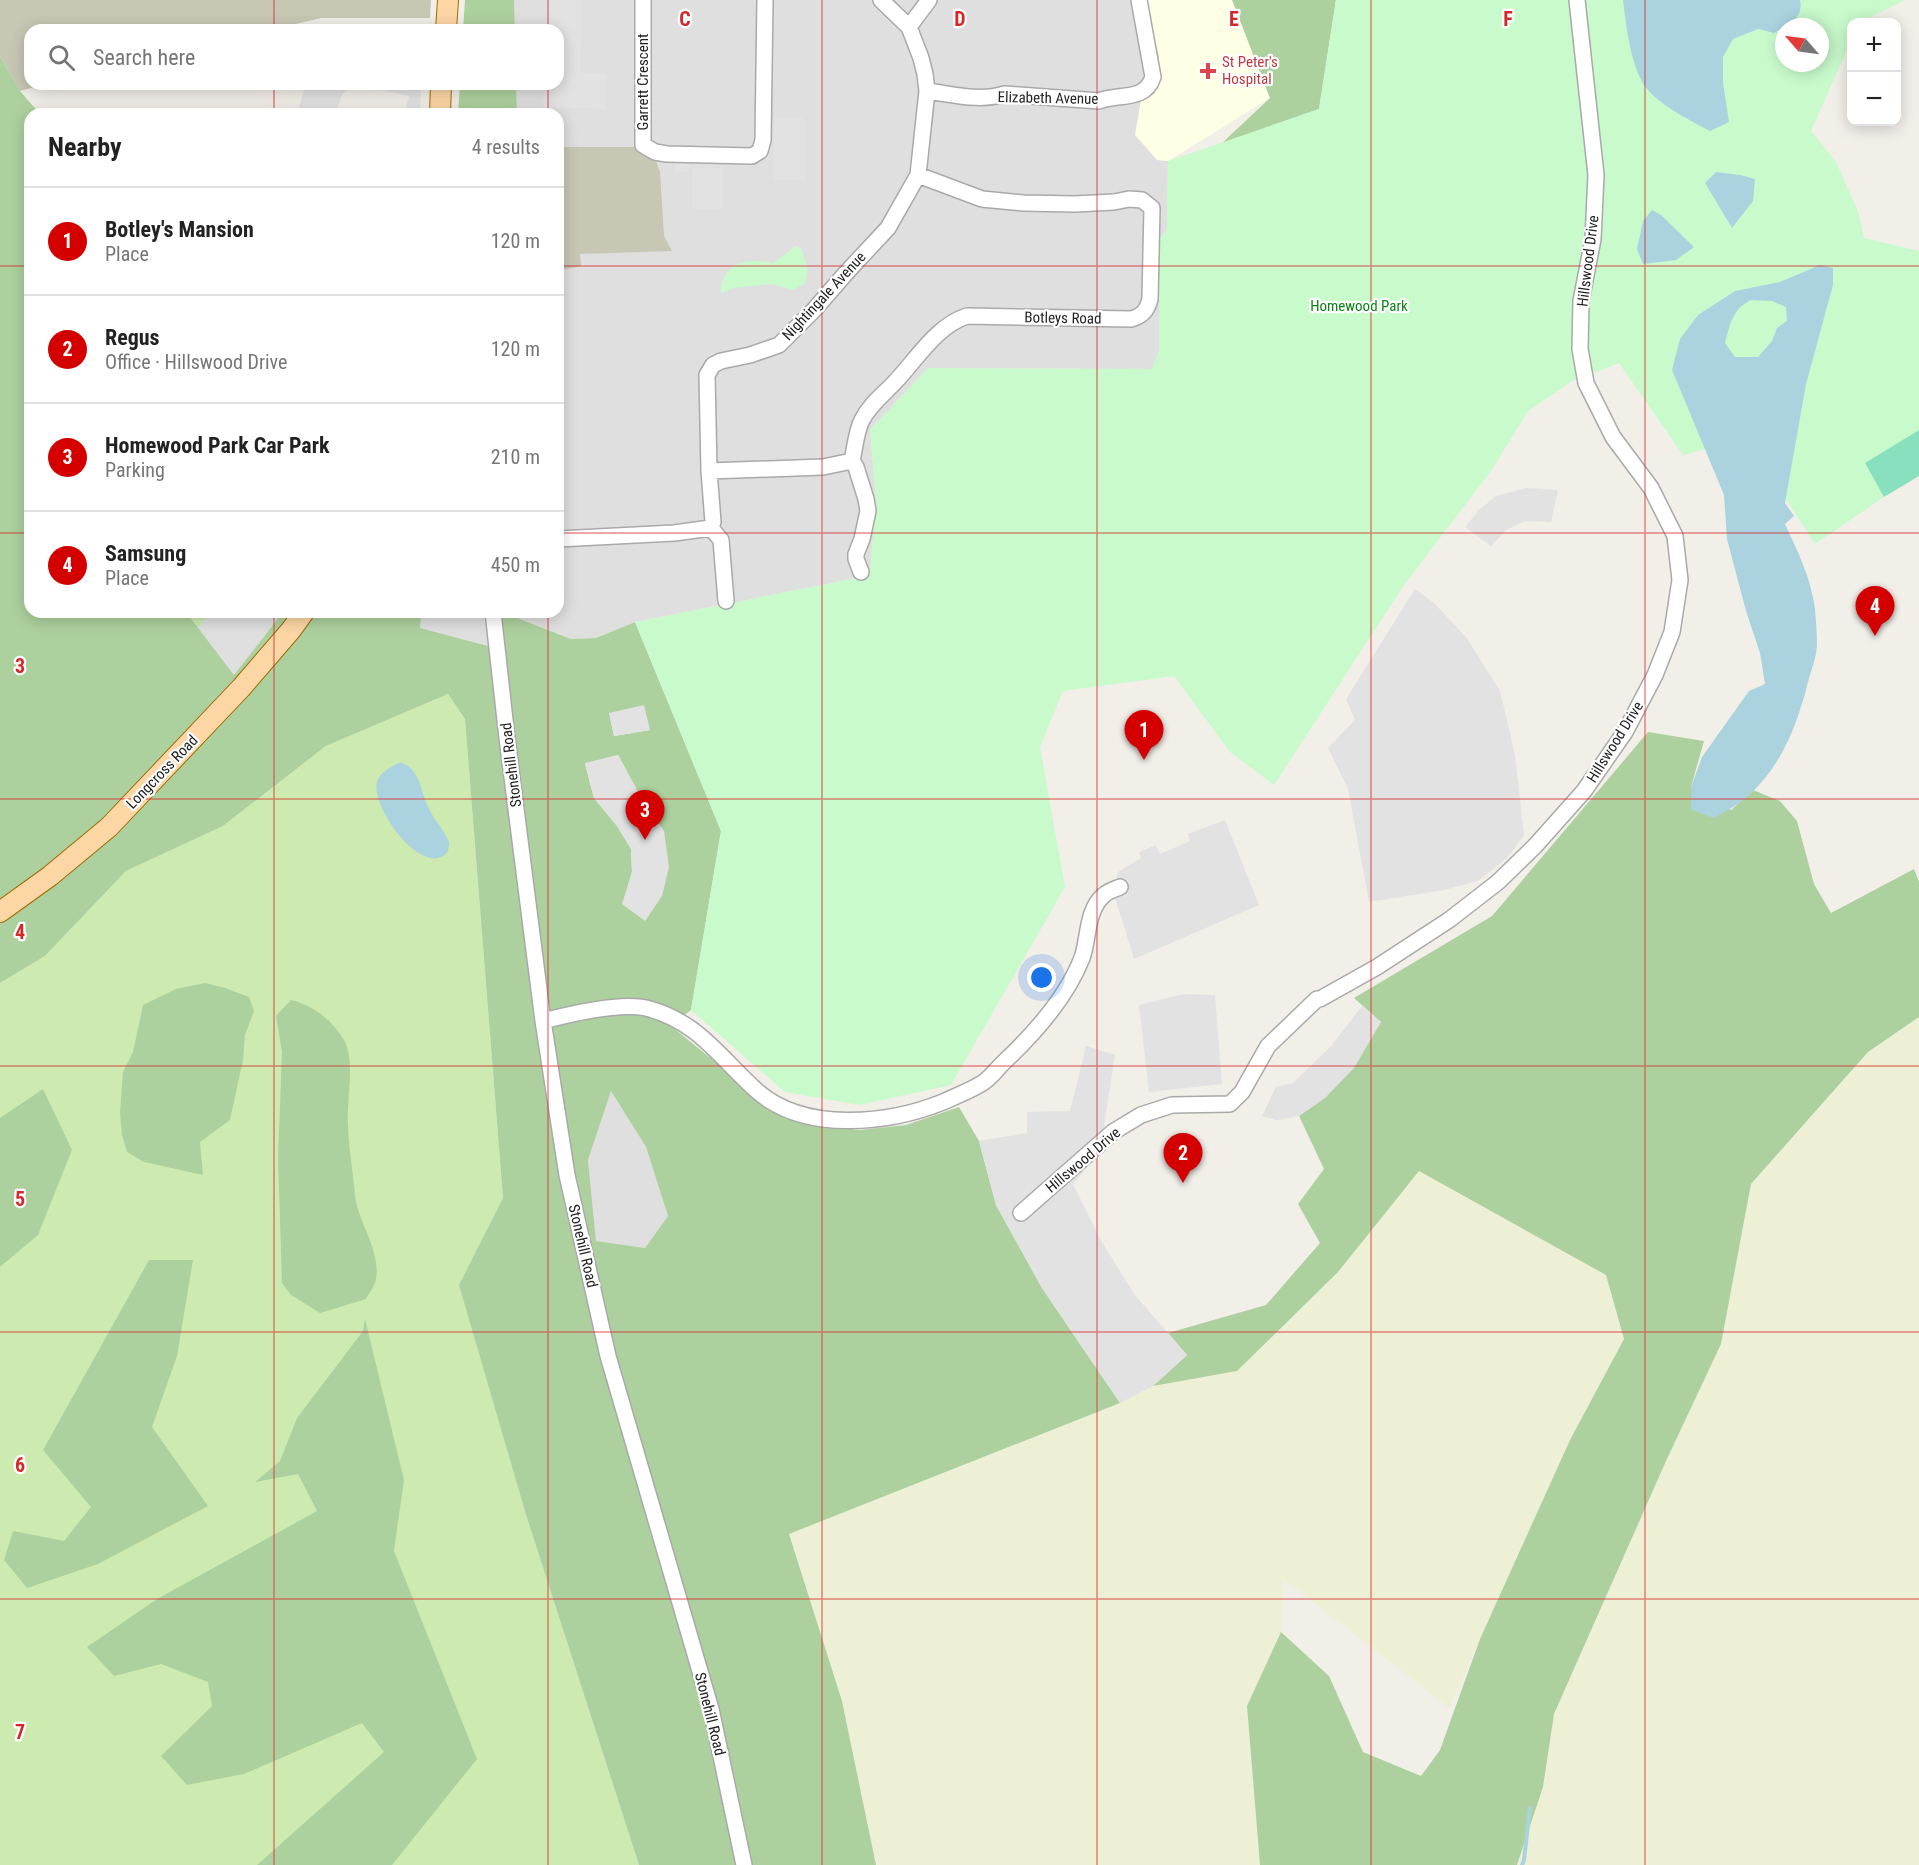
<!DOCTYPE html>
<meta charset="utf-8">
<style>
body{margin:0;font-family:"Roboto Condensed",sans-serif;background:#f2f2f2;color:#222}
.controls{position:absolute;right:18px;top:18px;display:grid;overflow:hidden;border-radius:12px;box-shadow:0 3px 15px #0003}
.controls button{width:54px;height:54px;display:grid;place-items:center;padding:0;border:0;border-bottom:2px solid #e0e0e0;background:#fff;color:#222;font:30px sans-serif}
.compass{position:absolute;left:1775px;top:18px;width:54px;height:54px;border-radius:50%;background:#fff;box-shadow:0 3px 15px #0003;rotate:298deg}
.you{position:absolute;left:1042px;top:978px;width:21px;height:21px;margin:-15px;border:4px solid #fff;border-radius:50%;background:#1a73e8;box-shadow:0 0 0 9px #1a73e833}
.badge{display:grid;place-items:center;width:39px;height:39px;border-radius:50%;background:#d40000;color:#fff;font-size:20px;font-weight:700}
.pin{position:absolute;translate:-50% -50px;filter:drop-shadow(0 2px 3px #0008)}
.pin::after{content:'';position:absolute;top:32px;width:21px;height:18px;background:inherit;clip-path:polygon(0 0,100% 0,50% 100%)}
.list{margin:0;padding:0;list-style:none}
h2{display:flex;justify-content:space-between;align-items:center;height:78px;margin:0;padding:0 24px;font-size:26px}
h2 small{font-size:20px;font-weight:400;color:#767676}
.list li{display:grid;grid-template-columns:39px 1fr auto;gap:18px;align-items:center;box-sizing:border-box;height:108px;padding:0 24px;border-top:2px solid #e0e0e0}
.list b{display:block;font-size:22px;white-space:nowrap}
.list p{margin:0;font-size:20px;white-space:nowrap;color:#767676}
.list em{font-size:20px;font-style:normal;color:#767676}
.icon{flex:none;width:33px;height:33px;fill:none;stroke:currentColor;stroke-width:2;stroke-linecap:round;stroke-linejoin:round}
.map{position:relative;flex:none;width:1919px;height:1865px;overflow:hidden}
.search{position:absolute;background:#fff;box-shadow:0 3px 15px #0003;left:24px;top:24px;width:540px;height:66px;display:flex;align-items:center;gap:15px;box-sizing:border-box;padding:0 21px;border-radius:18px;color:#767676;font-size:22px}
.panel{position:absolute;background:#fff;box-shadow:0 3px 15px #0003;left:24px;top:108px;width:540px;height:510px;border-radius:18px}
.map>svg:first-child{display:block}
.residential{fill:#e0dfdf}
.education{fill:#ffffe5}
.construction{fill:#c7c7b4}
.farmland{fill:#eef0d5}
.grass{fill:#cdebb0}
.forest{fill:#add19e;fill-rule:evenodd}
.park{fill:#c8facc;fill-rule:evenodd}
.pitch{fill:#88e0be}
.parking{fill:#e2e2e2}
.water{fill:#aad3df;fill-rule:evenodd}
.lines{fill:none;stroke-linecap:round;stroke-linejoin:round}
.stream{stroke:#aad3df;stroke-width:4}
.minor-casing{stroke:#a9a9a9;stroke-width:18}
.major-casing{stroke:#a06b00;stroke-width:22}
.minor{stroke:#fff;stroke-width:15}
.major{stroke:#fcd6a4;stroke-width:20}
.grid{fill:none;stroke:#d62828;stroke-width:1.5;stroke-opacity:0.55}
.health-dot{fill:#e0444e;stroke:#fff;stroke-width:2}
.labels{text-anchor:middle;dominant-baseline:central;stroke-width:4.5;stroke-linejoin:round;paint-order:stroke}
.health-label{font-size:15px;fill:#be3a42;stroke:#fff;text-anchor:start}
.street-label{font-size:15px;fill:#222;stroke:#fff}
.park-label{font-size:15px;fill:#0c8416;stroke:#fff}
.grid-label{font-size:20px;text-anchor:middle;font-weight:bold;fill:#d62828;stroke:#fff;stroke-width:4.5;stroke-linejoin:round;paint-order:stroke}
</style>
<div class="map">
<svg width="1919" height="1865" viewBox="0 0 1919 1865">
<rect width="100%" height="100%" fill="#f2efe9"/>
<path class="residential" d="M 514,0 L 1142,0 L 1159,56 L 1155,85 L 1157,160 L 1168,161 L 1167,229 L 1159,241 L 1159,351 L 1152,369 L 928,368 L 870,430 L 876,500 L 870,573 L 852,579 L 635,622 L 596,638 L 571,639 L 504,613 L 558,612 L 558,114 L 517,114 L 516,84 L 558,84 L 558,30 L 515,30 Z
M 211,612 L 283,612 L 234,675 L 198,628 Z
M 421,612 L 483,612 L 488,646 L 419,628 Z
M 611,1090 L 646,1147 L 668,1216 L 645,1248 L 596,1241 L 588,1160 Z"/>
<path class="education" d="M 1142,0 L 1232,0 L 1270,98 L 1168,161 L 1157,160 L 1135,135 L 1141,100 L 1155,85 L 1159,56 Z"/>
<path class="construction" d="M 0,0 L 431,0 L 430,18 L 321,18 L 270,30 L 30,30 L 30,84 L 45,84 L 20,91 L 0,56 Z
M 558,147 L 635,147 L 656,161 L 660,172 L 664,236 L 672,251 L 580,254 L 581,266 L 558,271 Z"/>
<path class="farmland" d="M 1919,1017 L 1919,1865 L 1517,1865 L 1543,1787 L 1554,1715 L 1666,1461 L 1721,1344 L 1751,1184 L 1868,1052 Z
M 1419,1170 L 1606,1275 L 1624,1339 L 1570,1440 L 1449,1708 L 1283,1579 L 1281,1632 L 1247,1706 L 1260,1865 L 876,1865 L 842,1701 L 789,1534 L 1120,1403 L 1153,1386 L 1237,1371 L 1338,1272 Z"/>
<path class="grass" d="M 186,612 L 211,612 L 198,628 Z
M 448,694 L 465,719 L 503,1198 L 460,1285 L 527,1518 L 639,1865 L 0,1865 L 0,983 L 45,956 L 126,871 L 223,826 L 326,746 Z"/>
<path class="forest" d="M 465,0 L 514,0 L 515,30 L 463,30 Z
M 1232,0 L 1336,0 L 1319,109 L 1221,144 L 1270,98 Z
M 0,56 L 20,91 L 40,114 L 30,114 L 30,612 L 186,612 L 234,675 L 283,612 L 421,612 L 420,628 L 488,646 L 504,613 L 571,639 L 596,638 L 635,622 L 721,831 L 691,1010 L 671,1026 L 786,1119 L 859,1130 L 906,1125 L 959,1107 L 979,1141 L 996,1205 L 1042,1288 L 1120,1403 L 789,1534 L 842,1701 L 876,1865 L 639,1865 L 527,1518 L 459,1285 L 503,1198 L 465,719 L 448,694 L 326,746 L 223,826 L 126,871 L 45,956 L 0,983 ZM 609,713 L 650,730 L 614,736 ZM 618,755 L 638,792 L 645,921 L 625,897 L 632,872 L 631,849 L 617,826 L 594,798 L 585,764 ZM 611,1091 L 646,1147 L 668,1216 L 645,1248 L 596,1241 L 588,1160 Z
M 460,84 L 516,84 L 517,114 L 458,114 Z
M 1648,732 L 1704,741 L 1691,787 L 1731,810 L 1753,790 L 1780,801 L 1797,821 L 1814,884 L 1831,913 L 1914,869 L 1919,882 L 1919,1017 L 1868,1052 L 1751,1184 L 1721,1344 L 1666,1461 L 1554,1714 L 1543,1787 L 1517,1865 L 1260,1865 L 1247,1706 L 1281,1632 L 1329,1676 L 1363,1752 L 1421,1776 L 1440,1750 L 1480,1639 L 1570,1440 L 1624,1339 L 1606,1275 L 1419,1171 L 1338,1272 L 1237,1371 L 1153,1386 L 1187,1355 L 1168,1333 L 1266,1305 L 1320,1243 L 1298,1204 L 1324,1169 L 1299,1116 L 1326,1097 L 1381,1022 L 1354,998 L 1492,916 Z
M 205,983 L 225,988 L 249,997 L 254,1011 L 245,1035 L 243,1060 L 230,1120 L 200,1142 L 203,1175 L 144,1162 L 127,1152 L 122,1135 L 120,1113 L 123,1072 L 133,1052 L 143,1005 L 176,989 Z
M 291,1000 C 313,1005 332,1020 344,1040 C 356,1061 346,1102 348,1127 C 349,1149 353,1172 355,1195 C 358,1223 381,1250 376,1279 C 375,1286 369,1293 366,1299 L 320,1313 L 291,1295 L 282,1283 L 278,1158 L 282,1052 L 276,1016 Z
M 43,1089 L 72,1150 L 38,1235 L 0,1267 L 0,1118 Z
M 149,1260 L 193,1260 L 177,1356 L 152,1427 L 208,1506 L 98,1564 L 27,1588 L 4,1560 L 13,1531 L 64,1541 L 91,1507 L 43,1450 Z
M 365,1319 L 404,1480 L 394,1551 L 477,1759 L 392,1865 L 257,1865 L 384,1752 L 362,1723 L 244,1774 L 187,1785 L 161,1756 L 212,1706 L 208,1682 L 161,1664 L 114,1676 L 87,1647 L 157,1599 L 317,1511 L 298,1474 L 255,1482 L 280,1461 L 297,1418 L 363,1331 Z"/>
<path class="park" d="M 1336,0 L 1905,0 L 1861,22 L 1852,22 L 1851,41 L 1811,131 L 1836,162 L 1858,211 L 1864,238 L 1919,251 L 1919,430 L 1865,463 L 1884,497 L 1815,544 L 1786,499 L 1798,424 L 1683,455 L 1619,363 L 1572,381 L 1528,411 L 1491,471 L 1404,585 L 1274,785 L 1230,752 L 1174,676 L 1063,691 L 1040,747 L 1065,887 L 951,1085 L 859,1105 L 785,1092 L 691,1010 L 721,831 L 635,622 L 852,579 L 870,573 L 876,500 L 870,430 L 928,368 L 1152,369 L 1159,351 L 1159,240 L 1167,229 L 1168,161 L 1319,109 ZM 1784,27 L 1820,27 L 1820,63 L 1784,63 Z
M 796,246 L 801,248 L 808,270 L 804,284 L 793,290 L 772,284 L 734,288 L 721,293 C 722,261 747,258 773,263 Z"/>
<path class="pitch" d="M 1919,430 L 1919,476 L 1884,497 L 1865,463 Z"/>
<path class="parking" d="M 549,0 L 581,0 L 580,73 L 606,73 L 606,109 L 543,107 L 544,84 L 558,84 L 558,30 L 549,30 Z
M 320,84 L 421,84 L 420,114 L 404,114 L 409,96 L 359,85 L 348,88 L 342,95 L 335,114 L 297,114 L 305,87 L 313,89 Z
M 774,117 L 805,117 L 805,180 L 774,180 Z
M 675,162 L 689,162 L 689,172 L 675,172 Z
M 692,168 L 723,168 L 723,209 L 692,209 Z
M 1526,488 L 1558,490 L 1551,522 L 1525,521 L 1506,530 L 1491,546 L 1465,527 L 1479,510 L 1496,496 Z
M 1415,589 L 1434,603 L 1466,637 L 1500,691 L 1515,755 L 1524,835 L 1508,857 L 1478,881 L 1444,890 L 1369,902 L 1348,789 L 1328,748 L 1355,720 L 1346,699 Z
M 644,705 L 650,730 L 614,736 L 609,713 Z
M 618,755 L 638,792 L 664,831 L 669,867 L 662,896 L 645,921 L 622,904 L 632,872 L 631,849 L 617,826 L 594,798 L 585,763 Z
M 1225,820 L 1259,905 L 1134,959 L 1114,894 L 1118,872 L 1141,858 L 1139,852 L 1156,845 L 1160,854 L 1190,841 L 1188,834 Z
M 1184,994 L 1215,995 L 1222,1084 L 1149,1092 L 1139,1005 Z
M 1362,1006 L 1381,1022 L 1354,1068 L 1326,1097 L 1299,1116 L 1277,1120 L 1262,1116 L 1276,1087 L 1293,1083 L 1332,1045 Z
M 1086,1046 L 1115,1055 L 1100,1152 L 1073,1184 L 1102,1242 L 1134,1294 L 1187,1355 L 1153,1386 L 1120,1403 L 1042,1288 L 996,1205 L 979,1141 L 1027,1133 L 1027,1112 L 1070,1111 Z"/>
<path class="water" d="M 1623,0 L 1800,0 C 1804,19 1787,25 1774,33 L 1758,29 L 1733,39 L 1723,57 L 1723,83 L 1729,122 L 1710,131 C 1691,121 1663,107 1648,90 C 1631,71 1626,25 1623,0 Z
M 1716,172 L 1740,175 L 1755,179 L 1753,201 L 1732,228 L 1705,183 Z
M 1652,210 L 1661,215 L 1694,247 L 1676,260 L 1643,264 L 1637,249 L 1643,221 Z
M 1820,265 L 1833,268 L 1833,285 L 1806,384 L 1785,503 L 1794,516 L 1785,524 C 1798,552 1811,578 1815,609 C 1816,621 1817,634 1817,646 C 1816,660 1809,676 1806,690 C 1791,745 1768,793 1713,818 L 1691,809 L 1691,787 L 1702,757 L 1749,691 L 1765,684 L 1760,653 L 1746,611 L 1727,539 L 1724,495 L 1672,370 L 1680,339 L 1698,315 L 1735,291 L 1780,282 ZM 1751,300 L 1772,301 L 1786,307 L 1787,321 L 1777,328 L 1772,341 L 1758,357 L 1735,357 L 1725,343 C 1730,325 1732,309 1751,300 Z
M 400,762 C 422,770 420,792 429,809 C 435,821 444,830 449,842 C 449,850 448,854 441,857 C 415,869 367,801 378,779 C 382,771 393,766 400,762 Z"/>
<g class="lines">
<path class="stream" d="M 1522,1865 L 1524,1860 L 1530,1808"/>
<defs>
<path id="minor" d="M 643,0 L 643,145 L 655,152 L 667,154 L 752,156 L 760,151 L 763,140 L 765,0
M 909,27 L 929,0
M 927,91 C 952,94 980,102 1004,94 L 1099,101 C 1119,93 1145,102 1153,77 L 1139,0
M 852,461 L 856,467 L 866,499 L 868,511 L 862,539 L 856,554 L 856,559 L 861,572
M 709,471 L 823,467 L 852,461 C 855,447 856,432 862,420 C 870,404 884,394 895,382 C 917,359 936,326 967,316 L 1131,319 C 1142,316 1147,311 1150,299 L 1152,208 L 1142,200 L 1129,199 L 1114,202 L 1075,204 L 1023,203 L 982,199 L 918,175
M 711,528 L 721,540 L 726,601
M 558,539 L 674,533 L 711,528 L 713,522 L 709,471 L 707,375 L 713,365 L 721,361 L 750,355 L 779,345 L 814,310 L 846,273 L 888,228 L 918,175 L 927,91 L 925,74 L 921,58 L 909,27 L 881,0
M 493,612 L 507,738 L 543,1021 L 567,1175 L 608,1356 L 711,1709 L 744,1865
M 543,1021 C 570,1014 619,1002 646,1008 C 698,1021 719,1057 757,1091 C 805,1133 888,1124 943,1102 C 956,1096 972,1090 984,1082 C 991,1077 997,1069 1003,1063 C 1034,1034 1066,999 1082,958 C 1089,939 1086,910 1104,895 C 1108,891 1115,889 1120,887
M 1021,1213 L 1113,1132 L 1141,1115 L 1172,1105 L 1230,1104 L 1242,1092 L 1268,1046 L 1317,999 L 1320,999 L 1377,967 L 1449,920 L 1498,882 L 1535,846 L 1584,791 L 1625,732 L 1655,675 L 1672,632 L 1680,580 L 1675,536 L 1651,488 L 1613,437 L 1586,383 L 1580,349 L 1581,301 L 1593,239 L 1596,175 L 1577,0"/>
<path id="major" d="M 446,30 L 448,0
M 440,114 L 441,84
M 0,912 L 50,876 L 109,827 L 241,688 L 291,630 L 304,612"/>
</defs>
<use href="#minor" class="minor-casing"/>
<use href="#major" class="major-casing"/>
<use href="#minor" class="minor"/>
<use href="#major" class="major"/>
</g>
<path class="grid" d="M 274,0 L 274,30M 548,0 L 548,30M 822,0 L 822,1865M 1097,0 L 1097,1865M 1371,0 L 1371,1865M 1645,0 L 1645,1865M 274,84 L 274,114M 548,84 L 548,114M 0,266 L 30,266M 558,266 L 1919,266M 0,533 L 30,533M 558,533 L 1919,533M 274,612 L 274,1865M 548,612 L 548,1865M 0,799 L 1919,799M 0,1066 L 1919,1066M 0,1332 L 1919,1332M 0,1599 L 1919,1599"/>
<path class="health-dot" d="M1205 62h6v6h6v6h-6v6h-6v-6h-6v-6h6z"/>
<g class="labels">
<g class="health-label">
<text x="1222" y="62">St Peter's<tspan x="1222" dy="17">Hospital</tspan></text>
</g>
<g class="street-label">
<text transform="translate(643 82) rotate(-90)">Garrett Crescent</text>
<text transform="translate(1048 98) rotate(1)">Elizabeth Avenue</text>
<text transform="translate(1588 261) rotate(-83)">Hillswood Drive</text>
<text transform="translate(824 296) rotate(-47)">Nightingale Avenue</text>
<text transform="translate(1063 318) rotate(1)">Botleys Road</text>
<text transform="translate(1615 742) rotate(-58)">Hillswood Drive</text>
<text transform="translate(511 765) rotate(-97)">Stonehill Road</text>
<text transform="translate(162 772) rotate(-46)">Longcross Road</text>
<text transform="translate(1083 1160) rotate(-40)">Hillswood Drive</text>
<text transform="translate(583 1246) rotate(77)">Stonehill Road</text>
<text transform="translate(710 1714) rotate(76)">Stonehill Road</text>
</g>
<g class="park-label">
<text x="1359" y="306">Homewood Park</text>
</g>
</g>
<g class="grid-label">
<text x="685" y="26">C</text>
<text x="960" y="26">D</text>
<text x="1234" y="26">E</text>
<text x="1508" y="26">F</text>
<text x="20" y="673">3</text>
<text x="20" y="939">4</text>
<text x="20" y="1206">5</text>
<text x="20" y="1472">6</text>
<text x="20" y="1739">7</text>
</g>
</svg>
<div class="controls">
<button>+</button>
<button>−</button>
</div>
<svg class="compass" viewBox="-18 -18 36 36"><path d="M0-13l5 13h-10z" fill="#e53935"/><path d="M0 13l5-13h-10z" fill="#767676"/></svg>
<div class="you"></div>
<div class="pin badge" style="left:1144px;top:760px">1</div>
<div class="pin badge" style="left:1183px;top:1183px">2</div>
<div class="pin badge" style="left:645px;top:840px">3</div>
<div class="pin badge" style="left:1875px;top:636px">4</div>
<div class="search"><svg class="icon" aria-label="search" viewBox="0 0 24 24"><circle cx="10" cy="10" r="6"/><path d="M15 15l6 6"/></svg>Search here</div>
<section class="panel">
<h2>Nearby<small>4 results</small></h2>
<ul class="list">
<li><span class="badge">1</span><div><b>Botley's Mansion</b><p>Place</p></div><em>120 m</em></li>
<li><span class="badge">2</span><div><b>Regus</b><p>Office · Hillswood Drive</p></div><em>120 m</em></li>
<li><span class="badge">3</span><div><b>Homewood Park Car Park</b><p>Parking</p></div><em>210 m</em></li>
<li><span class="badge">4</span><div><b>Samsung</b><p>Place</p></div><em>450 m</em></li>
</ul>
</section>
</div>
